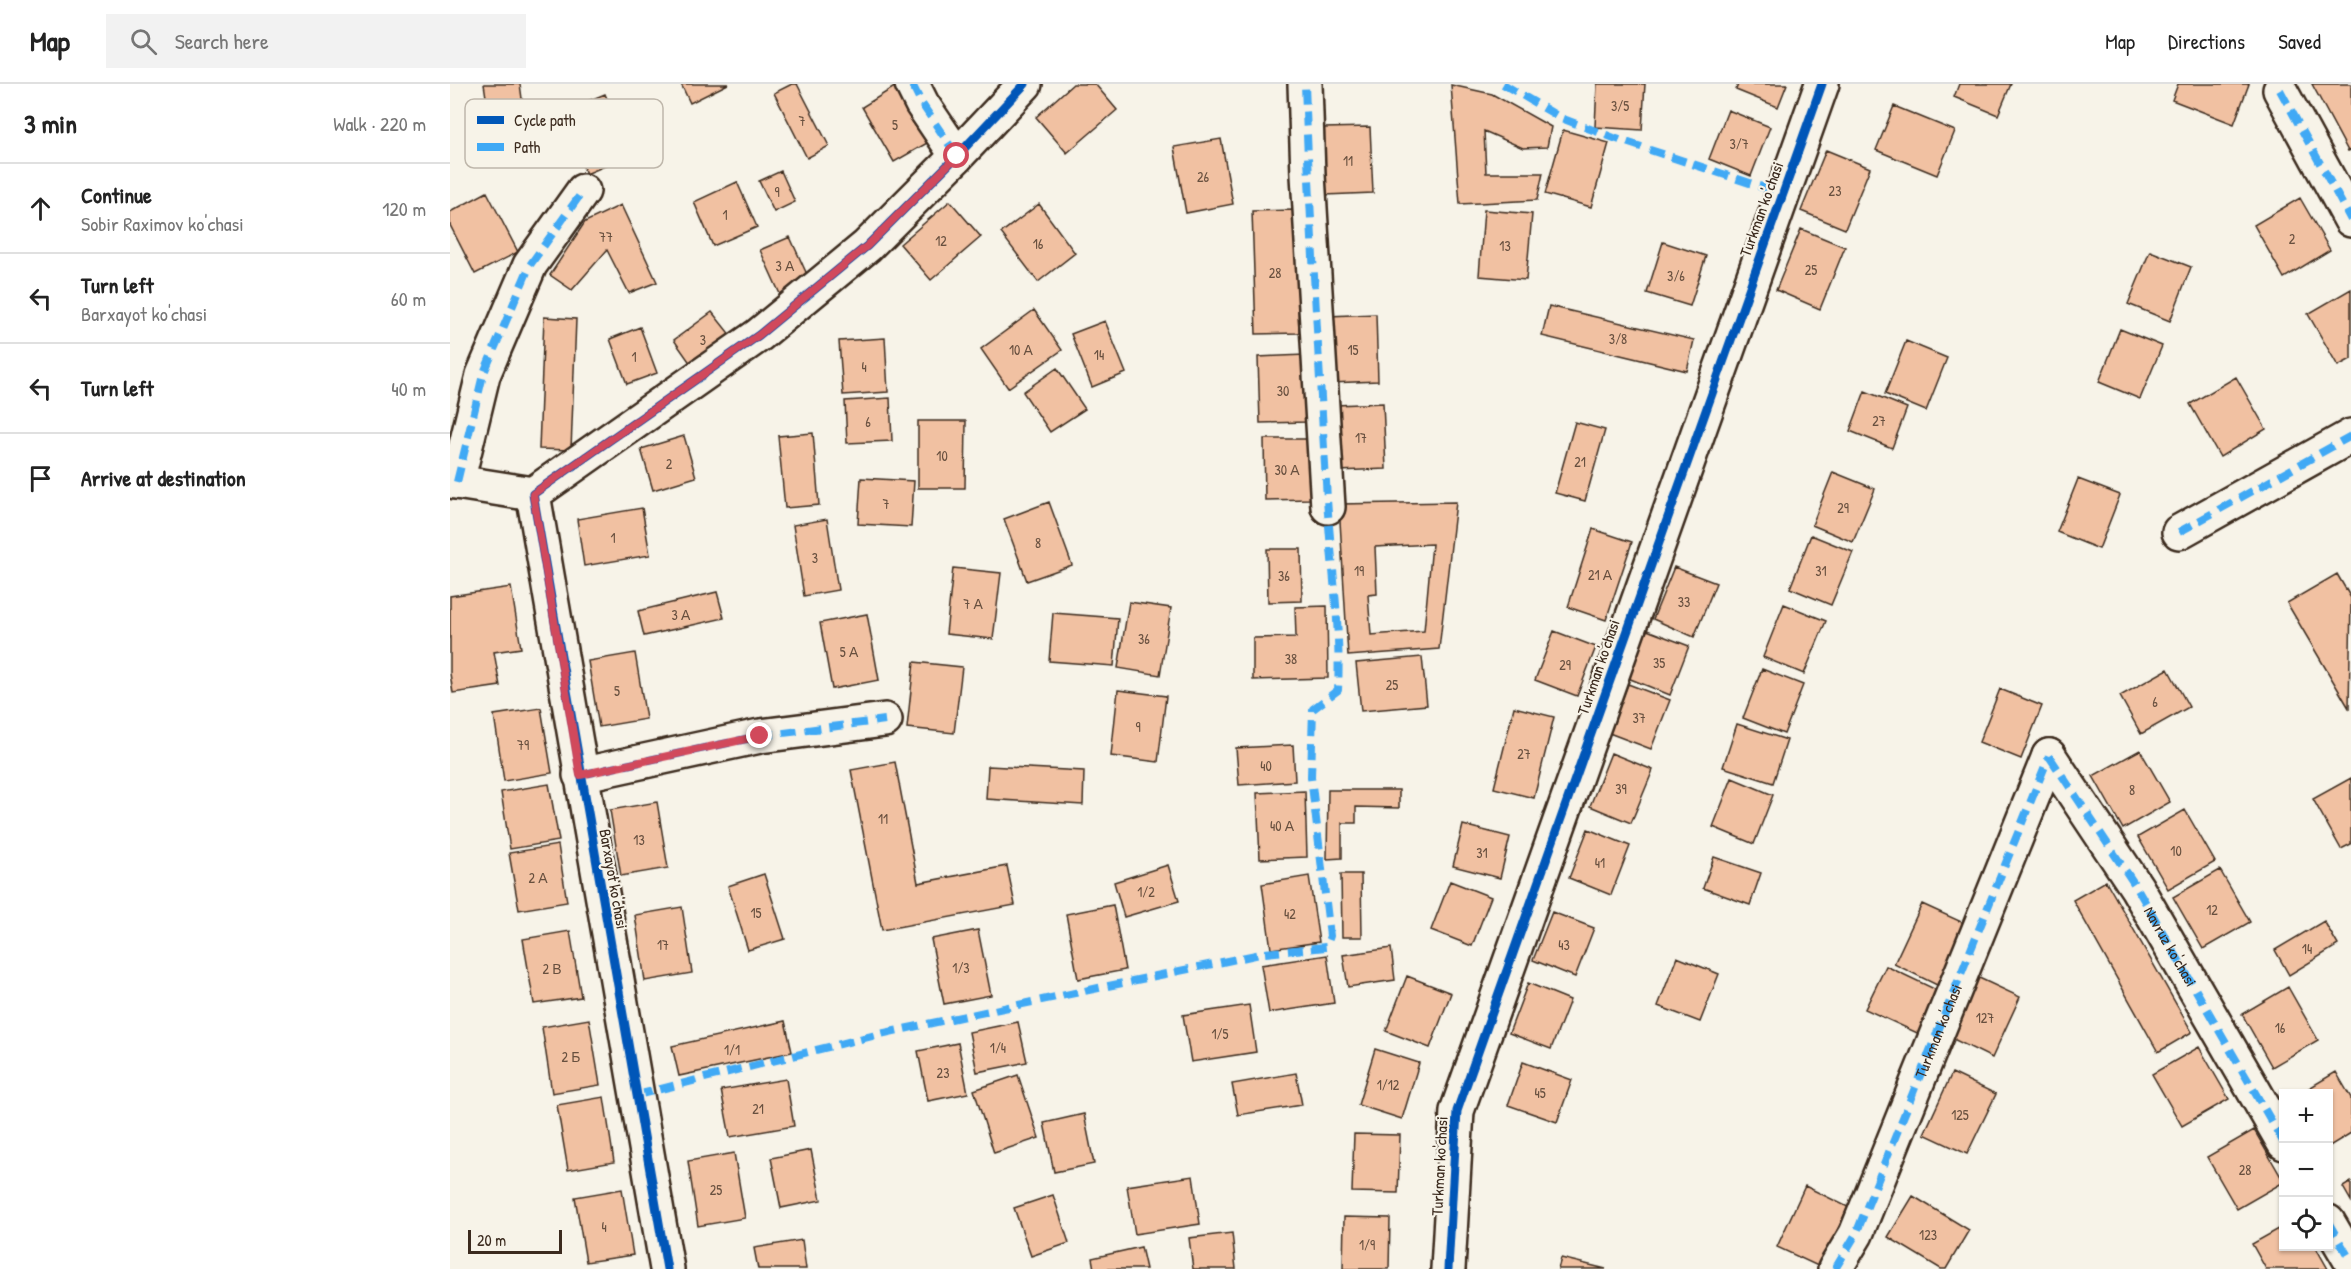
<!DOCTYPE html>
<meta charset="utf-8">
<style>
body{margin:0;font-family:"Patrick Hand",sans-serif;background:#f2f2f2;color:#222}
.controls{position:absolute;right:18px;bottom:18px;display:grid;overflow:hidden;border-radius:0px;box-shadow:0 2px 4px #0004}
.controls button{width:54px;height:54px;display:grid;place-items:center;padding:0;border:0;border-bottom:2px solid #e0e0e0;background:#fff;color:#222;font:30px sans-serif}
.scale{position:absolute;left:18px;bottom:15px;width:94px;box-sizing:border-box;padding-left:6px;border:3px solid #3b2a1e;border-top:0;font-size:16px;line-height:21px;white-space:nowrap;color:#3b2a1e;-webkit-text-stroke:4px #f7f3e8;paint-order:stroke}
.stop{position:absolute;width:18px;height:18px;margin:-14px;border:4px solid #d1495b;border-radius:50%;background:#fff}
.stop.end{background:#d1495b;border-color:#fff;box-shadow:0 2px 6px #0008}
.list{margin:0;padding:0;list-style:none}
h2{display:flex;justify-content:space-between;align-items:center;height:78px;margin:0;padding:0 24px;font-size:26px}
h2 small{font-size:20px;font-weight:400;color:#767676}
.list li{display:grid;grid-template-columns:39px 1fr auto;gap:18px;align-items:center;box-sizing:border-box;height:90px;padding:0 24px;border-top:2px solid #e0e0e0}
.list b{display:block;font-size:22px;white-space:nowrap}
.list p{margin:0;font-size:20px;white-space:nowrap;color:#767676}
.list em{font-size:20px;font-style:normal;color:#767676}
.icon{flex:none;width:33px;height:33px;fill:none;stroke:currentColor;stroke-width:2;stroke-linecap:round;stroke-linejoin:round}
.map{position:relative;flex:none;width:1901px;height:1185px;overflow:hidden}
header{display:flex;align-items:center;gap:36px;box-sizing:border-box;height:84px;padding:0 30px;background:#fff;border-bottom:2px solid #e0e0e0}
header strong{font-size:28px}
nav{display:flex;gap:33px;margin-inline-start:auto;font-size:21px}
.search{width:420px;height:54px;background:#f2f2f2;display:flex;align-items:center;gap:15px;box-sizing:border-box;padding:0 21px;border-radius:0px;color:#767676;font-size:22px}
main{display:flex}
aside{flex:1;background:#fff}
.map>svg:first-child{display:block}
.building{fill:#f1c1a2;stroke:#3b2a1e;stroke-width:1.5;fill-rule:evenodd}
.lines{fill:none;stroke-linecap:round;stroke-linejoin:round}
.minor-casing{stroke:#3b2a1e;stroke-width:38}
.minor{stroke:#f7f3e8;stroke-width:33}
.quiet{stroke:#3fa9f5;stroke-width:8;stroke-dasharray:15 8;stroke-linecap:butt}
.cycleway-casing{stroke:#f7f3e8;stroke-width:13}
.cycleway{stroke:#0057b8;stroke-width:9}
.route{stroke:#d1495b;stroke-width:8}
.labels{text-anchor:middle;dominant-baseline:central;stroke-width:4.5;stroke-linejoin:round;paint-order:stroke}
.number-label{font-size:14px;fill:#68503f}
.street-label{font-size:16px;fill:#3b2a1e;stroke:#f7f3e8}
.key{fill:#f7f3e8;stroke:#bfb7ab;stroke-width:1.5}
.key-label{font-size:16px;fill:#3b2a1e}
</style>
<header>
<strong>Map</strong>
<div class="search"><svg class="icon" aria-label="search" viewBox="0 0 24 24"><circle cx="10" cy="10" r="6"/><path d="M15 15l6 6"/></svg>Search here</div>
<nav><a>Map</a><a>Directions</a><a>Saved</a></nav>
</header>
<main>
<aside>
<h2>3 min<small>Walk · 220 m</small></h2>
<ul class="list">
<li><svg class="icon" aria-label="ahead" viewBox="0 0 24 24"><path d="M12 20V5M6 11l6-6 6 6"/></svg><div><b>Continue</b><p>Sobir Raximov ko'chasi</p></div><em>120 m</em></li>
<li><svg class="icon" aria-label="left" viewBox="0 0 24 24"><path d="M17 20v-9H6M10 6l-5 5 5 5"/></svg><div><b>Turn left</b><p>Barxayot ko'chasi</p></div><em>60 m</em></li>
<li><svg class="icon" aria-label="left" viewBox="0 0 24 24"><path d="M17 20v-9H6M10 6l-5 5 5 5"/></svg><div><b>Turn left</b></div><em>40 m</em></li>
<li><svg class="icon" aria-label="arrive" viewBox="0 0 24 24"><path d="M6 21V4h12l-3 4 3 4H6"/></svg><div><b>Arrive at destination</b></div></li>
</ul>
</aside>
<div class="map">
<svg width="1901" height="1185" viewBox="0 0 1901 1185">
<rect width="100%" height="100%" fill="#f7f3e8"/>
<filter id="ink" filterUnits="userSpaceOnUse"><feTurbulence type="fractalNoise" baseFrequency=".0167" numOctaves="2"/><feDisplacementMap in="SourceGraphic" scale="12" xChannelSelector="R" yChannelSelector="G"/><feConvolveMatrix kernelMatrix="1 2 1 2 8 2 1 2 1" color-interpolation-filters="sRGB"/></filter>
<g filter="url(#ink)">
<path class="building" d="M 34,0 L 70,0 L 73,22 L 38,26 Z
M 231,0 L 278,0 L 240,19 Z
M 342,0 L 347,0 L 379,62 L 357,74 L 324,9 Z
M 623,0 L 645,0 L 667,26 L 617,69 L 586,33 Z
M 1147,0 L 1195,0 L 1192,46 L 1145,43 Z
M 1288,0 L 1337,0 L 1328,23 L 1286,6 Z
M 1509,0 L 1561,0 L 1548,31 L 1504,13 Z
M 1728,0 L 1799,0 L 1784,40 L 1722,16 Z
M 1862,0 L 1901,0 L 1901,66 L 1898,67 Z
M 1001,1 L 1042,10 L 1101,43 L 1097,63 L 1073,64 L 1034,47 L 1036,89 L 1093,89 L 1087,116 L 1010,120 Z
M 446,2 L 479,58 L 444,78 L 412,23 Z
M 155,10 L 181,71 L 136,90 L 111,28 Z
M 1444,22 L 1505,47 L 1487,91 L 1426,66 Z
M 1278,26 L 1320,43 L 1301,92 L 1259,75 Z
M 920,43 L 923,109 L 875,111 L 873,44 Z
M 1113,46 L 1159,59 L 1141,123 L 1095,110 Z
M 771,55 L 783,120 L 736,129 L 724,63 Z
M 1376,66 L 1420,84 L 1395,145 L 1351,127 Z
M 331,87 L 345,118 L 324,128 L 309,97 Z
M 287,98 L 307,143 L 263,162 L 244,118 Z
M 37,108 L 68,168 L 25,190 L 0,141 L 0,128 Z
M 1850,114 L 1880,166 L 1834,194 L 1804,141 Z
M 500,117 L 531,153 L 481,196 L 450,160 Z
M 589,120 L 625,169 L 588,198 L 551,149 Z
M 171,121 L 207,198 L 179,209 L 157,166 L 122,206 L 100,191 L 135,138 Z
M 845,126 L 849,249 L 806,250 L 802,127 Z
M 1034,126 L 1082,130 L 1076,196 L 1029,192 Z
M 1351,145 L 1395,163 L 1370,225 L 1326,206 Z
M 340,153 L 360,197 L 330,210 L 310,166 Z
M 1213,158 L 1256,172 L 1240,222 L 1197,209 Z
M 1700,167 L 1741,183 L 1720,237 L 1678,220 Z
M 1901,205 L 1901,275 L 1888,282 L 1858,230 Z
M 1099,222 L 1244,256 L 1237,287 L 1092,252 Z
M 584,226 L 612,266 L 558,304 L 531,265 Z
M 262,228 L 282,253 L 243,283 L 224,256 Z
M 926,230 L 928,297 L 880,299 L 878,232 Z
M 94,233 L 126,235 L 121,366 L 89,365 Z
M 655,237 L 676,289 L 642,303 L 621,250 Z
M 190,243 L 207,289 L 177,300 L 160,255 Z
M 1670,245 L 1712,262 L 1690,315 L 1649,298 Z
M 435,254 L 438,308 L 393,311 L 389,257 Z
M 1456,257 L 1497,274 L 1476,327 L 1435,310 Z
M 855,271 L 858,338 L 810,339 L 808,273 Z
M 607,284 L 635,325 L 600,348 L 573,308 Z
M 1786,293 L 1816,345 L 1770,373 L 1740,320 Z
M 1415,307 L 1457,324 L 1442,364 L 1400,347 Z
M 440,314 L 442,357 L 397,359 L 395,317 Z
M 933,319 L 936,385 L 888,387 L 886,321 Z
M 468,337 L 516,337 L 515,404 L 468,404 Z
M 1125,338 L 1155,346 L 1135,417 L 1105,409 Z
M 363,349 L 369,421 L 335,424 L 328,352 Z
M 234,352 L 246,393 L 203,406 L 191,365 Z
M 814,355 L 860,355 L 860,415 L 815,416 Z
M 1383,388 L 1425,405 L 1403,458 L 1362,441 Z
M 411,394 L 464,397 L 461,443 L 408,440 Z
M 1628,395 L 1670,411 L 1649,465 L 1607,448 Z
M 599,418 L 622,481 L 577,497 L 554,435 Z
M 1006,418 L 989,565 L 898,572 L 889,420 ZM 982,460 L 974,547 L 921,551 L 918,511 L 927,510 L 925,463 Z
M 192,424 L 200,471 L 134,482 L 127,435 Z
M 377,435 L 388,506 L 354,512 L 343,441 Z
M 1143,445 L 1182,458 L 1156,536 L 1118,523 Z
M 1361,451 L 1403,468 L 1381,521 L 1340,504 Z
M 817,465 L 851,465 L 852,517 L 818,518 Z
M 1224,483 L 1266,499 L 1244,553 L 1203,535 Z
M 503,484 L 551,489 L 543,555 L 496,550 Z
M 1887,490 L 1901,514 L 1899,624 L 1837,519 Z
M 61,503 L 71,564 L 44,568 L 50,602 L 3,609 L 0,589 L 0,512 Z
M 267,508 L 274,534 L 194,552 L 188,527 Z
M 679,518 L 721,524 L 710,591 L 668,584 Z
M 1334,520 L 1376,537 L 1354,590 L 1313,573 Z
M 877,522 L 878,594 L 803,596 L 803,554 L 846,553 L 845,523 Z
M 603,529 L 668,534 L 664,582 L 599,577 Z
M 417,530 L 429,596 L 382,605 L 370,539 Z
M 1197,546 L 1239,562 L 1220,611 L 1178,594 Z
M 1104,547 L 1146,563 L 1127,612 L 1085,596 Z
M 185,569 L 196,635 L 149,643 L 138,577 Z
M 972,573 L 977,621 L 911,627 L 906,579 Z
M 464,578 L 512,583 L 504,649 L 457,644 Z
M 1312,585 L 1353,601 L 1334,650 L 1293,634 Z
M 1718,585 L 1739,623 L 1691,650 L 1670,612 Z
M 1178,600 L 1220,616 L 1201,665 L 1159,649 Z
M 1550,605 L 1592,622 L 1571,675 L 1529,658 Z
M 668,606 L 716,612 L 708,678 L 661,672 Z
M 1064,623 L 1104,633 L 1084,714 L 1044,704 Z
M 91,624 L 102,689 L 54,697 L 44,631 Z
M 1287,640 L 1337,656 L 1323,699 L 1273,683 Z
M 843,661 L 845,697 L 789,701 L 786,664 Z
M 1690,666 L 1720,718 L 1673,745 L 1643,692 Z
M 1161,669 L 1203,686 L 1181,739 L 1140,722 Z
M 445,678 L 468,799 L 557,782 L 565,821 L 432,846 L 401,686 Z
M 538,682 L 634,687 L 633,721 L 536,715 Z
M 1282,694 L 1323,711 L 1304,760 L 1263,743 Z
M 1901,694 L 1901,760 L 1891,765 L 1863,715 Z
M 99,700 L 109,757 L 60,765 L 51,708 Z
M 878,706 L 949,706 L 949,724 L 906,723 L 906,739 L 892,739 L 892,774 L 877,775 Z
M 855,707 L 857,773 L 810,775 L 807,709 Z
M 207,718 L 218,784 L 171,792 L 160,726 Z
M 1735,726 L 1765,778 L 1718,805 L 1688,753 Z
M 1013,741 L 1060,753 L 1050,794 L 1003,782 Z
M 1138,745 L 1180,762 L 1161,811 L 1119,794 Z
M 108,761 L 117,818 L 69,826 L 59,769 Z
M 1264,773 L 1311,789 L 1300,821 L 1253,804 Z
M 718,781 L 729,817 L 674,833 L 664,798 Z
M 1770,786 L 1800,838 L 1753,865 L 1723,813 Z
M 314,790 L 335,855 L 298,866 L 278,802 Z
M 891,790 L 911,790 L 912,853 L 892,853 Z
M 859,792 L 869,858 L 821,865 L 812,800 Z
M 1000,797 L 1041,813 L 1022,862 L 981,846 Z
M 1656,797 L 1742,948 L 1708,968 L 1623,816 Z
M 1472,820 L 1516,840 L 1487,901 L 1444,880 Z
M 663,821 L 675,886 L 628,895 L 616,830 Z
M 232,823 L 242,889 L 195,897 L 185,831 Z
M 1102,828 L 1144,844 L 1125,893 L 1083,876 Z
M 1874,837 L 1888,861 L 1839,891 L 1825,866 Z
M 528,846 L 541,911 L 494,920 L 481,855 Z
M 120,847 L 131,913 L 84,920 L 73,855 Z
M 941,864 L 945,896 L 898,903 L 893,871 Z
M 877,871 L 884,919 L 819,929 L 811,881 Z
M 1227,873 L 1269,890 L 1250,938 L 1208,922 Z
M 1436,882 L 1495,910 L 1476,953 L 1415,925 Z
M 957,892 L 1001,909 L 980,964 L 936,947 Z
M 1527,893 L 1570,913 L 1542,974 L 1499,953 Z
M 1078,899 L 1120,916 L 1101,965 L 1059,949 Z
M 1838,903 L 1868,956 L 1822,983 L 1792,930 Z
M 799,921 L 806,968 L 741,978 L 733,931 Z
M 139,935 L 150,1001 L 102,1009 L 92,943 Z
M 335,937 L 342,968 L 229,992 L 222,962 Z
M 568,938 L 577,978 L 527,988 L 519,948 Z
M 508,959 L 518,1009 L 478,1017 L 468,967 Z
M 1749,963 L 1779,1015 L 1732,1042 L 1702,990 Z
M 925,965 L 969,979 L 952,1035 L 908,1021 Z
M 1073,978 L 1122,996 L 1107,1038 L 1058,1021 Z
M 1886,988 L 1901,1014 L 1901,1049 L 1878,1063 L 1878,1010 L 1849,1010 Z
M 846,989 L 852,1021 L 788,1031 L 782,1000 Z
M 1502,989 L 1546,1010 L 1517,1070 L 1474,1050 Z
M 568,991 L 589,1054 L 544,1069 L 524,1006 Z
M 336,995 L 344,1042 L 280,1053 L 271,1006 Z
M 154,1013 L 164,1078 L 118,1086 L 107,1021 Z
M 634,1030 L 644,1080 L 604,1088 L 594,1039 Z
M 1804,1046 L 1834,1098 L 1787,1125 L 1757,1073 Z
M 904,1050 L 950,1051 L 948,1109 L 902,1108 Z
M 361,1066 L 371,1116 L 331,1124 L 321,1074 Z
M 284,1069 L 295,1134 L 248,1142 L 238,1077 Z
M 743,1092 L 750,1140 L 685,1150 L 677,1102 Z
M 1901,1098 L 1901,1117 L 1893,1103 Z
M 1355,1102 L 1398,1123 L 1370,1183 L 1327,1163 Z
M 172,1105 L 183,1171 L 136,1178 L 125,1113 Z
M 603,1111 L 619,1159 L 581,1172 L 564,1124 Z
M 1463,1112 L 1519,1146 L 1496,1185 L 1491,1185 L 1438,1153 Z
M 894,1133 L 940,1134 L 939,1185 L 893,1185 Z
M 1834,1142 L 1834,1162 L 1865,1162 L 1878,1185 L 1816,1185 L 1802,1160 Z
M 782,1149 L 786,1185 L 743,1185 L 739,1154 Z
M 352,1156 L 356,1185 L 308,1185 L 304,1164 Z
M 691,1163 L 696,1185 L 644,1185 L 642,1174 Z
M 1111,1174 L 1156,1185 L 1108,1185 Z"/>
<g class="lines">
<defs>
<g id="minor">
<path d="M 462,0 L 472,20 L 507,72"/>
<path d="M 855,0 L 858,91 L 878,423"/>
<path d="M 1830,6 L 1901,136"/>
<path d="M 0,397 L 83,410"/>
<path d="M 7,398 L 33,291 L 80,181 L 133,107"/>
<path d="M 83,410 L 217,1185"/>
<path d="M 83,410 L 309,251 L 417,162 L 507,72 L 575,0"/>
<path d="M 1729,448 L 1901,352"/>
<path d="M 1599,672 L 1687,804 L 1834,1059"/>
<path d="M 130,691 L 310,652 L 435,636"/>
<path d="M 1878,1138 L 1901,1177"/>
<path d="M 998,1185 L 1007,1027 L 1372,0"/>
<path id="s1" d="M 1385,1185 L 1406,1150 L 1599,672"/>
</g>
</defs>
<use href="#minor" class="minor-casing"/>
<use href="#minor" class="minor"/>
<g class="quiet">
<path d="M 462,0 L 472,20 L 507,72"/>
<path d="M 1053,0 L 1111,34 L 1164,54 L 1333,110"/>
<path d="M 1830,6 L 1901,136"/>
<path d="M 7,398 L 33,291 L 80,181 L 133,107"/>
<path d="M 1729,448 L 1901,352"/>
<path id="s2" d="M 1599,672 L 1687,804 L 1834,1059"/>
<path d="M 130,691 L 310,652 L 435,636"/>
<path d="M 187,1011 L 430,950 L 815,869 L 876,863 L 880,852 L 861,693 L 863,625 L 888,606 C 891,542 881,478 877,415 C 869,277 860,138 855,0"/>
<path d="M 1878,1138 L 1901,1177"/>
<path d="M 1385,1185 L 1406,1150 L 1599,672"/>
</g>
<defs>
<path id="cycleway" d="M 217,1185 L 83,410 L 309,251 L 417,162 L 507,72 L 575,0
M 998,1185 L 1007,1027 L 1372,0"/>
</defs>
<use href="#cycleway" class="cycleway-casing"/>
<use href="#cycleway" class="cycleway"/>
</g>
</g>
<g class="lines" filter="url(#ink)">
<path class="route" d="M 310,652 L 130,691 L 83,410 L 309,251 L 417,162 L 507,72"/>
</g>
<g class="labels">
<g class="number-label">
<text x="1170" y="21">3/5</text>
<text x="352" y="36">7</text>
<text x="445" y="40">5</text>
<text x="1289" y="59">3/7</text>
<text x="898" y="76">11</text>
<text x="753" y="92">26</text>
<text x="1385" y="106">23</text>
<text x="327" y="107">9</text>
<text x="275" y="130">1</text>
<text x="156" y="152">77</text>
<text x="1842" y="154">2</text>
<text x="491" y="156">12</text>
<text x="588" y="159">16</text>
<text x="1055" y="161">13</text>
<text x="335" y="181">3 А</text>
<text x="1361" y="185">25</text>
<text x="825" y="188">28</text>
<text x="1226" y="191">3/6</text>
<text x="1168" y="254">3/8</text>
<text x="253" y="255">3</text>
<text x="571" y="265">10 А</text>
<text x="903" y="265">15</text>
<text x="649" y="270">14</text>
<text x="184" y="272">1</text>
<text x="414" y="282">4</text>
<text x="833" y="306">30</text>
<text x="1429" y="336">27</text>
<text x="418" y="337">6</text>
<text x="911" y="353">17</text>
<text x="492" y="371">10</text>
<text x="1130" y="377">21</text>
<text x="219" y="379">2</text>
<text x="837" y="385">30 А</text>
<text x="436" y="419">7</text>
<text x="1393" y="423">29</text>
<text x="163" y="453">1</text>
<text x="588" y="458">8</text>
<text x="365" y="473">3</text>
<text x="909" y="486">19</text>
<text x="1371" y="486">31</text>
<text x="1150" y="490">21 А</text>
<text x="834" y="491">36</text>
<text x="1234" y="517">33</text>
<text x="523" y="519">7 А</text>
<text x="231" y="530">3 А</text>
<text x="694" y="554">36</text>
<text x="399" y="567">5 А</text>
<text x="841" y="574">38</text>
<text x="1209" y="578">35</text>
<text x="1115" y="580">29</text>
<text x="942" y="600">25</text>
<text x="167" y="606">5</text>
<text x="1705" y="617">6</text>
<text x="1189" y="633">37</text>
<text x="688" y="642">9</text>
<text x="73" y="660">79</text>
<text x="1074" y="669">27</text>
<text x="816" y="681">40</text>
<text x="1171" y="704">39</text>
<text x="1682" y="705">8</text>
<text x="433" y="734">11</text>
<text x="832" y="741">40 А</text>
<text x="189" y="755">13</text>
<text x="1726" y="766">10</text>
<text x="1032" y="768">31</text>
<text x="1150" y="778">41</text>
<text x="88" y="793">2 А</text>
<text x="696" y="807">1/2</text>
<text x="1762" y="825">12</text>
<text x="306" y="828">15</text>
<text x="840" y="829">42</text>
<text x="213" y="860">17</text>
<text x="1114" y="860">43</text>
<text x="1857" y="864">14</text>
<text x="511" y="883">1/3</text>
<text x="102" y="884">2 В</text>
<text x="1535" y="933">127</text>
<text x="1830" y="943">16</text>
<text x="770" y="949">1/5</text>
<text x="548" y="963">1/4</text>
<text x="282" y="965">1/1</text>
<text x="121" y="972">2 Б</text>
<text x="493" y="988">23</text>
<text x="938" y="1000">1/12</text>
<text x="1090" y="1008">45</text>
<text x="308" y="1024">21</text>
<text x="1510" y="1030">125</text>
<text x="1795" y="1085">28</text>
<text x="266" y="1105">25</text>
<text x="154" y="1142">4</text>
<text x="1478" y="1150">123</text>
<text x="917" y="1160">1/9</text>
</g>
<g class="street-label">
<text transform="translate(1311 125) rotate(-70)">Turkman ko'chasi</text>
<text transform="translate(1148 583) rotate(-71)">Turkman ko'chasi</text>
<text transform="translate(164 795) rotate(80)">Barxayot ko'chasi</text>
<text stroke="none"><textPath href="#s2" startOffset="226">Navruz ko'chasi</textPath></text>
<text stroke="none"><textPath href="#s1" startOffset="260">Turkman ko'chasi</textPath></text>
<text transform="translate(989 1082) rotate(-87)">Turkman ko'chasi</text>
</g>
</g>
<rect x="15" y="15" width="198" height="69" rx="9" class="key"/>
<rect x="27" y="32" width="27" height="8" fill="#0057b8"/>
<rect x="27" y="59" width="27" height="8" fill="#3fa9f5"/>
<g class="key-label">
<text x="64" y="42">Cycle path</text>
<text x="64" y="69">Path</text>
</g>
</svg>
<div class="controls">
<button>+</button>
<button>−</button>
<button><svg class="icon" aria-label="locate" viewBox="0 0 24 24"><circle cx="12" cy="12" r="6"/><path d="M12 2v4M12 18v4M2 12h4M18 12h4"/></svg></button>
</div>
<div class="scale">20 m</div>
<div class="stop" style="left:507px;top:72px"></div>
<div class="stop end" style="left:310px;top:652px"></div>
</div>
</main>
